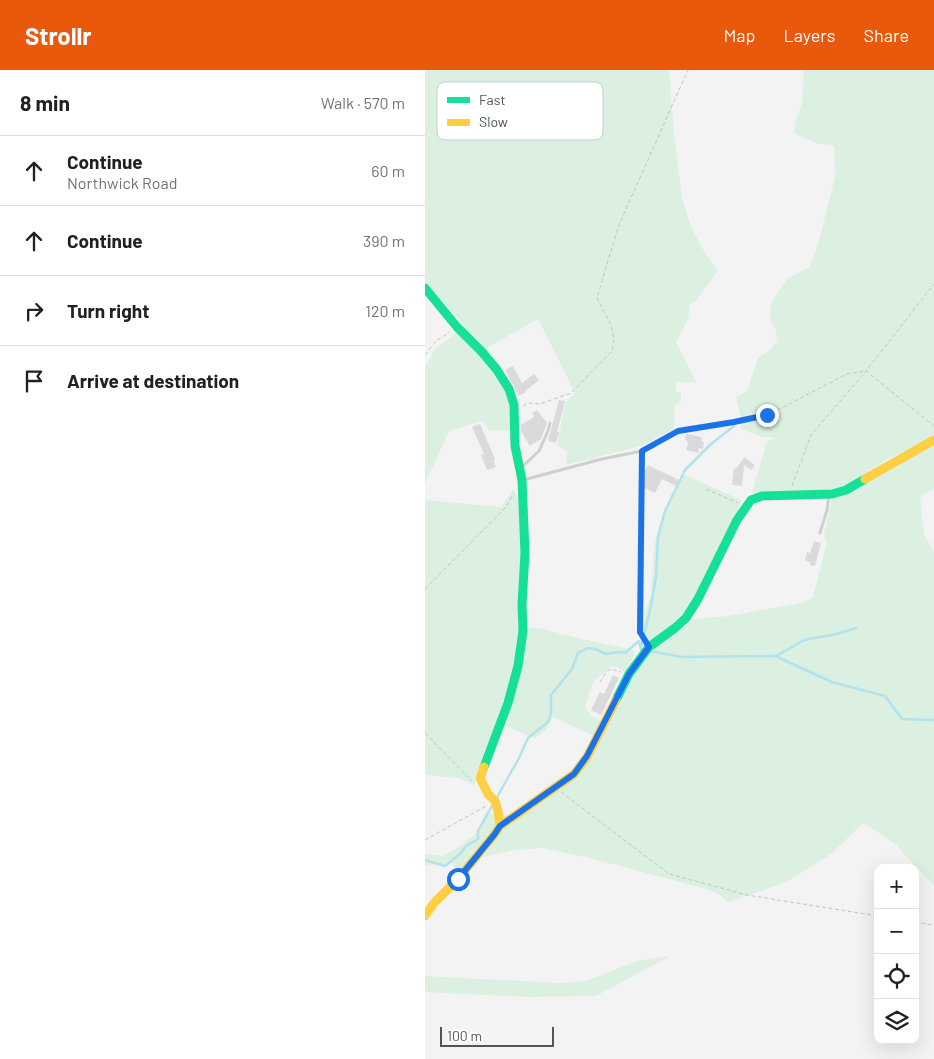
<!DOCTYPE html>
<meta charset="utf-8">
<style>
body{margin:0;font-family:Barlow,sans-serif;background:#f6f6f6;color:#202124}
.controls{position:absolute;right:15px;bottom:15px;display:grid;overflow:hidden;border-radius:10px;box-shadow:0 5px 20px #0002}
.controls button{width:45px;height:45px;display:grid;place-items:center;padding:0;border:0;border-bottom:1px solid #e0e0e0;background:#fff;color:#202124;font:25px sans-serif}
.scale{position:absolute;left:15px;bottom:12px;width:114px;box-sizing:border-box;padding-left:5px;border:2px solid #4b565f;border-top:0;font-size:14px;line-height:18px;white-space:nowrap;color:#4b565f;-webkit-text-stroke:4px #fff;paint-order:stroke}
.stop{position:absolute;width:15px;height:15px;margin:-11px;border:4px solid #1a73e8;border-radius:50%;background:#fff}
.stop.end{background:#1a73e8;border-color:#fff;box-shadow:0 1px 5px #0008}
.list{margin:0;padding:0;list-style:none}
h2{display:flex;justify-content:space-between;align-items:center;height:65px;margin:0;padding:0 20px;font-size:21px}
h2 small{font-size:16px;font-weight:400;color:#757577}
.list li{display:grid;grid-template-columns:32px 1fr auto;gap:15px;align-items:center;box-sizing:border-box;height:70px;padding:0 20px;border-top:1px solid #e0e0e0}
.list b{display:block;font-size:19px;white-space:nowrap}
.list p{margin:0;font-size:16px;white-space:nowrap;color:#757577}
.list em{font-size:16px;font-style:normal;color:#757577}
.icon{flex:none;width:28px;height:28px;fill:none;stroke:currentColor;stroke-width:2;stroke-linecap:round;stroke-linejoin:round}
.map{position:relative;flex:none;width:509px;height:989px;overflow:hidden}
header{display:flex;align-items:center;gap:30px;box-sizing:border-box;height:70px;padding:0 25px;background:#ea580c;color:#fff}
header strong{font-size:24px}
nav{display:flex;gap:28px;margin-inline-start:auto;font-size:18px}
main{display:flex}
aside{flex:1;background:#fff}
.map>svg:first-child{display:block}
.green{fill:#dbf0e1}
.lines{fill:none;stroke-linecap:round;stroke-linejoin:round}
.stream{stroke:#b2e2eb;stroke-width:2.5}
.building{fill:#dadadc}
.path{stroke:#bcc7c3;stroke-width:1;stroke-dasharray:4 2.5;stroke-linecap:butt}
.lane{stroke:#cdcfd1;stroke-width:3}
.fast{stroke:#16e098;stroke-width:9}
.slow{stroke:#ffcf43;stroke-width:9}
.route{stroke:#1a73e8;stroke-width:6}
.key{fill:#fff;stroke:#c9cccf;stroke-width:1}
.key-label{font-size:14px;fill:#4b565f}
</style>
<header>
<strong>Strollr</strong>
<nav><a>Map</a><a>Layers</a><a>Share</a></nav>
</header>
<main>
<aside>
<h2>8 min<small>Walk · 570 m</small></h2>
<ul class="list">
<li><svg class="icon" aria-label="ahead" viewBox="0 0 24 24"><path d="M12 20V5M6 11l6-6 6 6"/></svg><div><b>Continue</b><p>Northwick Road</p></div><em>60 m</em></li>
<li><svg class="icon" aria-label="ahead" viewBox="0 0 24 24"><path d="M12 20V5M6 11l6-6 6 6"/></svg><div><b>Continue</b></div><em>390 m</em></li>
<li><svg class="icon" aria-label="right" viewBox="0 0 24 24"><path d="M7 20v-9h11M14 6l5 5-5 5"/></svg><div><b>Turn right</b></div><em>120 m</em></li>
<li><svg class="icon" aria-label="arrive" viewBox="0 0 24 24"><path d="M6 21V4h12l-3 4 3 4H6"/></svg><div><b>Arrive at destination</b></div></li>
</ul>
</aside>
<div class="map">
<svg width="509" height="989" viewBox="0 0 509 989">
<rect width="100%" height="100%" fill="#f4f3f3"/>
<path class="green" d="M 0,0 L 244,0 L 249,63 L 257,128 L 267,159 L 280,183 L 293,201 L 270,232 L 264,235 C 266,249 257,260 251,272 L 271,312 L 251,312 L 251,322 L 256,322 L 256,332 L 250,335 L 249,359 L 216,376 L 141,395 L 142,382 L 132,375 L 140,333 L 150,323 L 113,249 L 60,279 L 56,289 C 66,301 79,314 83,328 C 86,338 87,349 88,360 L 65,361 L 57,351 L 24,361 L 0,414 L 0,297 L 10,279 L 40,256 L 0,212 Z
M 379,0 L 509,0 L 509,364 L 498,372 L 461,390 L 421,415 L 407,420 L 327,423 L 342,371 L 352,368 L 337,367 L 316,359 L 316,348 L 311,327 L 322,321 L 333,288 L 344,281 L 352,271 L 351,260 L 345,250 L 346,233 L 362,209 L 384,197 L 393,175 L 410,107 L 409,76 L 391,73 L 369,64 L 370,53 L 377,33 Z
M 509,373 L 509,419 L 495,427 L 499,464 L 509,482 L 509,816 L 470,774 L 442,755 L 437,754 L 406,784 L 366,809 L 340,820 L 303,832 L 292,823 L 281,819 L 165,788 L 117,778 L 90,780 L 58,787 L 78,758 L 119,731 L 130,722 L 180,659 L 203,617 L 207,605 L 233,576 L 270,549 L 304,546 L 380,532 L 388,527 L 402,472 L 399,464 L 407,428 L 424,422 Z
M 257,404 L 258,404 L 318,431 L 315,434 L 313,441 L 265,537 L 250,554 L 225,573 L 218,558 L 221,540 L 226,525 L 229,477 L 235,453 L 241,437 Z
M 88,419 L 92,426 L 96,453 L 97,481 L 95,555 L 90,597 L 79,633 L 50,706 L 50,715 L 33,708 L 0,705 L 0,430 L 76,437 Z
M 102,557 L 118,559 L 157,569 L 208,580 L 210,584 L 200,602 L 192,597 L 185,597 L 168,612 L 160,637 L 166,646 L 176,651 L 169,666 L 128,647 L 121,659 L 110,668 L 79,656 L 89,626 Z
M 62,741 L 71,745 L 72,755 L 47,787 L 33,801 L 27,793 L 2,795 L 0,796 L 0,785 L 2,784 L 17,786 L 29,780 L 50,764 Z
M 245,886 L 171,926 L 102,927 L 0,922 L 0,906 L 135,913 L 161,911 L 212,891 Z"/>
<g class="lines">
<path class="stream" d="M 216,577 L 226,536 L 231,506 L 233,467 L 240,441 L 260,400 L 285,375 L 309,356
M 225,581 L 257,587 L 350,586 L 407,612 L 460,626 L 477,649 L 509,650
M 351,586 L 379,570 L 412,564 L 431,558
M 71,729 L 94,688 L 103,668 L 123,652 L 126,643 L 126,625 L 147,599 L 153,583 L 163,578 L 170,579 L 181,584 L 194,582 L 200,583 L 214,571 L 216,579 L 219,580
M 0,790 L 20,796 L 36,783 L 41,776 L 53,769 L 53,761 L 68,734"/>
</g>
<path class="building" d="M 88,296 L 97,313 L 109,304 L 114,310 L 100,321 L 101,322 L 94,326 L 80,300 Z
M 134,330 L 140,331 L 132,362 L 134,362 L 131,373 L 123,371 Z
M 112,340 L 122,353 L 116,369 L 105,376 L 96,361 L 96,355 L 109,347 L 107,343 Z
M 55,354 L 70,389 L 69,392 L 71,397 L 62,400 L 56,385 L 59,384 L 47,357 Z
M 262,364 L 277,367 L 276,371 L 279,372 L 278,379 L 274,378 L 273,383 L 261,380 L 263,374 L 260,368 Z
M 321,385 L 320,388 L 330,395 L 326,400 L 319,395 L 317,416 L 307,415 L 309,398 L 311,399 Z
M 223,395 L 254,410 L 251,416 L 237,409 L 230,423 L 213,415 Z
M 389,471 L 396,473 L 390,496 L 385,495 L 385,492 L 380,490 L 382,482 L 385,483 Z
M 188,605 L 194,608 L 176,645 L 166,640 L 175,622 L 179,624 Z"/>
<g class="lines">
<path class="path" d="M 0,285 L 11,271 L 25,262
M 98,336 L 104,333 L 115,334 L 146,323 L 187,281 L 189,269 L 186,255 L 172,228 L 193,157 L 263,0
M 315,351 L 343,345 L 422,304 L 441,301 L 509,356
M 217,386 L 215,562 L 220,570
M 367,416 L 386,365 L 441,301 L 509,214
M 281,419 L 313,433
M 0,519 L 80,438 L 89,423
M 175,612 L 182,601 L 186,599 L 196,602
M 0,663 L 47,711
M 136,722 L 244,804 L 322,825 L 453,846
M 0,770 L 63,735
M 490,852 L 509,855"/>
<path class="lane" d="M 96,398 L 114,381 L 123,361 L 125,353
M 98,410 L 177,389 L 217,381 L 253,361 L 309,352
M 395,463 L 402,440 L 404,425"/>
<path class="fast" d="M 0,218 L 32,257 L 57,282 L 72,300 L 84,319 L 89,335 L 90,376 L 97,410 L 100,483 L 97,535 L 98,561 L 93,596 L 83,633 L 59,697
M 191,630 L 204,604 L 224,577 L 250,558 L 261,548 L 273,529 L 312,450 L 326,430 L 337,426 L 407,424 L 421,420 L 440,409"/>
<path class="slow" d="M 440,409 L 509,370
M 59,697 L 55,708 L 63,724 L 70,731 L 73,741 L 75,756
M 0,846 L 9,833 L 33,809 L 69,765 L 75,756 L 149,704 L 162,687 L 191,630"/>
</g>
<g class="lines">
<path class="route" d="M 33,809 L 69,765 L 75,756 L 149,704 L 162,686 L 204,604 L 224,577 L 215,562 L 217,381 L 253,361 L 309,352 L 342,345"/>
</g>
<rect x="12" y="12" width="166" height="58" rx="8" class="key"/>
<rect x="22" y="27" width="23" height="6" fill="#16e098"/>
<rect x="22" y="49" width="23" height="7" fill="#ffcf43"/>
<g class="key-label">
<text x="54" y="35">Fast</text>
<text x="54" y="57">Slow</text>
</g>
</svg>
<div class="controls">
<button>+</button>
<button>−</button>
<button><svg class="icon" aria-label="locate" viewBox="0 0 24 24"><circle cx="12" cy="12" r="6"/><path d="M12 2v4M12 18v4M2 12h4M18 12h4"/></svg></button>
<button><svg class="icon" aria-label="layers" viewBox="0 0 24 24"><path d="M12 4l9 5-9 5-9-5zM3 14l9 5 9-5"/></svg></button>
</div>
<div class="scale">100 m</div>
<div class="stop" style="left:33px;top:809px"></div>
<div class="stop end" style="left:342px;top:345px"></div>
</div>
</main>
